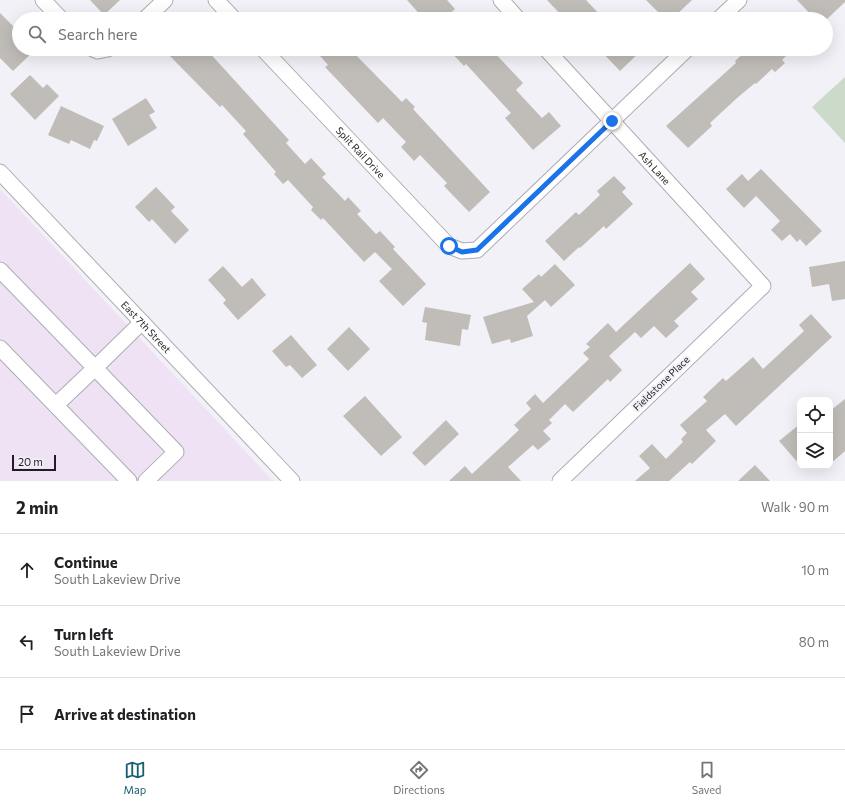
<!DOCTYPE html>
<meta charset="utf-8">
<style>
body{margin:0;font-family:Commissioner,sans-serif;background:#f6f6f6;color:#202124}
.controls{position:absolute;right:12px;bottom:12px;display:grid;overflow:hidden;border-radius:8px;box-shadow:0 4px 16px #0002}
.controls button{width:36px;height:36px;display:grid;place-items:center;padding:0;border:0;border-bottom:1px solid #e0e0e0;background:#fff;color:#202124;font:20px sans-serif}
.scale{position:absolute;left:12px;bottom:10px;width:44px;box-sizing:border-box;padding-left:4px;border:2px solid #1f1f21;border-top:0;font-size:11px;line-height:14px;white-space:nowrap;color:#1f1f21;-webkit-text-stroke:3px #f1f1f7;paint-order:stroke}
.stop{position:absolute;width:12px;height:12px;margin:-9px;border:3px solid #1a73e8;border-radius:50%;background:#fff}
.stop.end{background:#1a73e8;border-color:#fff;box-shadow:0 1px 4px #0008}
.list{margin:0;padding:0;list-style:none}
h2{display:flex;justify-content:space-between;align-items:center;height:52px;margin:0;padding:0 16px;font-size:17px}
h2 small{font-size:13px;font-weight:400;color:#757577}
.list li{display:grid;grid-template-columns:26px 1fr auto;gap:12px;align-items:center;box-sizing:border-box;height:72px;padding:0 16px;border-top:1px solid #e0e0e0}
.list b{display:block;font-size:15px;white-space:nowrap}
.list p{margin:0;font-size:13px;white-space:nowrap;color:#757577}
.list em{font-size:13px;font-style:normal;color:#757577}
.icon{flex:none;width:22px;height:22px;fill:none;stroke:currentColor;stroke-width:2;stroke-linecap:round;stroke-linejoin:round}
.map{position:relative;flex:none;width:845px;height:481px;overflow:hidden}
.search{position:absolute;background:#fff;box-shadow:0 4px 16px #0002;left:12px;right:12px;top:12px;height:44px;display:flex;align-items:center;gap:10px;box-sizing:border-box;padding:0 14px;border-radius:22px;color:#757577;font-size:15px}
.sheet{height:268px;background:#fff}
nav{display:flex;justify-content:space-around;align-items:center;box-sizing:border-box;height:56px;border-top:1px solid #e0e0e0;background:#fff;font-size:11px;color:#757577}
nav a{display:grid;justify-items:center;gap:2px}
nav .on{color:#186070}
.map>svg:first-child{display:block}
.industrial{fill:#f0e2f5}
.green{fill:#ccdbc9}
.building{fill:#c0bcb8}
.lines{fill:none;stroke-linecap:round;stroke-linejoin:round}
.minor-casing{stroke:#adacb2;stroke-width:17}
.minor{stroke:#fff;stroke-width:15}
.route{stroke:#1a73e8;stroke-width:5}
.labels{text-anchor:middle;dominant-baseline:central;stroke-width:4;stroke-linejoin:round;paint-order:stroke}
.street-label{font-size:10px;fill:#1f1f21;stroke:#f1f1f7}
</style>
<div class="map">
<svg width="845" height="481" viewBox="0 0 845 481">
<rect width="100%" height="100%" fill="#f1f1f7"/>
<path class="industrial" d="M 0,189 L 273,481 L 0,481 Z"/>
<path class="green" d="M 845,77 L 845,143 L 812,107 Z"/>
<path class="building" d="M 90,0 L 120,0 L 104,15 Z
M 407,0 L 447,0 L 455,9 L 444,19 L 424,19 Z
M 547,0 L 586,0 L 604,19 L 565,19 Z
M 646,0 L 692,0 L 672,19 L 665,19 Z
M 797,0 L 845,0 L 845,2 L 827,19 L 815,19 Z
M 0,13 L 19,32 L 19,49 L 36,49 L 13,71 L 0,58 Z
M 176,49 L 206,49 L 289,140 L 286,143 L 305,164 L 311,158 L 326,174 L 322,177 L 345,201 L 348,197 L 361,211 L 357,214 L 376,234 L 380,231 L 395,247 L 393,249 L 426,284 L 403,306 L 379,281 L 392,269 L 375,252 L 364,262 L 323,218 L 321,220 L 311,210 L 313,207 L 288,180 L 283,184 L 274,174 L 276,172 L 243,134 L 246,131 L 222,105 L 220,107 L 169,55 Z
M 314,49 L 350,49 L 402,102 L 406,98 L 415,107 L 413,109 L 490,192 L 469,212 L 444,186 L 447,183 L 420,155 L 414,161 L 401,147 L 406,142 L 383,118 L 378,123 L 325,67 L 328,65 Z
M 448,49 L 491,49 L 523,83 L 516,90 L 542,118 L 549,112 L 561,126 L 533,150 L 505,118 L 511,113 L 466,64 L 464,66 Z
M 599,49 L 643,49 L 620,71 Z
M 748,49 L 793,49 L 782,60 L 785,63 L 775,72 L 772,69 L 756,84 L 755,83 L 737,98 L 710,123 L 712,126 L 688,148 L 666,126 L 736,63 L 735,61 Z
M 30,75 L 43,88 L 47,84 L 59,96 L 35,120 L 10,94 Z
M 146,98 L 155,112 L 149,115 L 157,128 L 128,146 L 112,119 Z
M 61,106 L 104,126 L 97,141 L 94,140 L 90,149 L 71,140 L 69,144 L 48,135 Z
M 761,169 L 822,231 L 806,246 L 800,239 L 797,242 L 790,234 L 782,241 L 771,230 L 780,221 L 756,196 L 744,208 L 726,189 L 742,174 L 748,181 Z
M 614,176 L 626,188 L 622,192 L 633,204 L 606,229 L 604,226 L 580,248 L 579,247 L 564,261 L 545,241 L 576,212 L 579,215 L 600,195 L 597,191 Z
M 156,187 L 175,207 L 171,211 L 189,230 L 175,244 L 152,219 L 149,222 L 135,207 Z
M 845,261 L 845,299 L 832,301 L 829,284 L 812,287 L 809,267 Z
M 690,263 L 705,279 L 691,292 L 698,299 L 674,321 L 679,326 L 666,338 L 654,326 L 641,338 L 635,332 L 609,356 L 622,370 L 610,382 L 608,379 L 573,412 L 565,404 L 549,420 L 552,423 L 543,431 L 551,439 L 538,450 L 533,445 L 508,467 L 521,481 L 449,481 L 465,466 L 472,474 L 519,430 L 514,425 L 531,409 L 526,403 L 535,394 L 543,403 L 589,359 L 583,353 L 590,347 L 586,344 L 608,323 L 616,332 Z
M 555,264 L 575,285 L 551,307 L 545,300 L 527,316 L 533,336 L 511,343 L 510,339 L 492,344 L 483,317 L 534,302 L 522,289 L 539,274 L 541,277 Z
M 223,266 L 242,287 L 252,278 L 266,295 L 238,320 L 223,303 L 226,300 L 208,280 Z
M 425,307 L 471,315 L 468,330 L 462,329 L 460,346 L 425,340 L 427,323 L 422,322 Z
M 811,314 L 832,337 L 736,426 L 725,414 L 706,430 L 716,441 L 692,464 L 690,462 L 669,481 L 635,481 L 650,468 L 639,456 L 652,444 L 666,459 L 683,442 L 681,439 L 687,433 L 680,425 L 707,401 L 703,397 L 723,378 L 726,381 L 753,357 L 763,369 L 804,331 L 799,325 Z
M 349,327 L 370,349 L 348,371 L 327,349 Z
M 291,335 L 317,365 L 302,378 L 290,365 L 286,367 L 272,351 Z
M 365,396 L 402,437 L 381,456 L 343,416 Z
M 845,399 L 845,451 L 830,464 L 830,411 Z
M 446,420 L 459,434 L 425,466 L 412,453 Z
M 800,424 L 800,465 L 779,441 Z
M 755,465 L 770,481 L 738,481 Z"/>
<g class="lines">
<defs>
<g id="minor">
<path d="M 43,0 L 61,19"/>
<path d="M 216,0 L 234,19"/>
<path d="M 501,0 L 518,19"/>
<path d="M 145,19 L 165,0"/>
<path d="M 719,19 L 739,0"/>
<path d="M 93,49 L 98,51 L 108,49"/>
<path id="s1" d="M 263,49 L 449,246 L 462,251 L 477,250 L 687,49"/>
<path id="s2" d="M 546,49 L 763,286 L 560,481"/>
<path id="s3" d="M 0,172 L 292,481"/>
<path d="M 0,270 L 95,368 L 56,405"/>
<path d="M 142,322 L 95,368 L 176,452 L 146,481"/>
<path d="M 0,348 L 129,481"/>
</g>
</defs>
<use href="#minor" class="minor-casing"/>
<use href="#minor" class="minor"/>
</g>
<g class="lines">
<path class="route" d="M 449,246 L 462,252 L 477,250 L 612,121"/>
</g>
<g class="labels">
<g class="street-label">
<text stroke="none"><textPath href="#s1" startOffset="142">Split Rail Drive</textPath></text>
<text stroke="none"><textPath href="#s2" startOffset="161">Ash Lane</textPath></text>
<text stroke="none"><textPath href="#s3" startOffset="213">East 7th Street</textPath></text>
<text transform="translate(661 383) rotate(-44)">Fieldstone Place</text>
</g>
</g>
</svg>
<div class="controls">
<button><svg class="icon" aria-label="locate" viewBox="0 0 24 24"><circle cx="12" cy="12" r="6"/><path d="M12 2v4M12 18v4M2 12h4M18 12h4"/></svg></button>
<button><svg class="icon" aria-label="layers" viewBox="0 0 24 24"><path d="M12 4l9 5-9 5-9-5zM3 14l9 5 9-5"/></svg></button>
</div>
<div class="scale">20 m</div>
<div class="stop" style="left:449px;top:246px"></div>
<div class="stop end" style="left:612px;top:121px"></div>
<div class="search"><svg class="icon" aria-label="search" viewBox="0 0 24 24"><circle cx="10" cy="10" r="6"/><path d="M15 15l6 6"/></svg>Search here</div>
</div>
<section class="sheet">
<h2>2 min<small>Walk · 90 m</small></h2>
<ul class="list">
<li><svg class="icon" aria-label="ahead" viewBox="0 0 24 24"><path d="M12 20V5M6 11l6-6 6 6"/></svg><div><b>Continue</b><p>South Lakeview Drive</p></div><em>10 m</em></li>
<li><svg class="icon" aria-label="left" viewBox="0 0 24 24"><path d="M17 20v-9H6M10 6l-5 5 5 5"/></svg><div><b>Turn left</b><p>South Lakeview Drive</p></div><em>80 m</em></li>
<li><svg class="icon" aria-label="arrive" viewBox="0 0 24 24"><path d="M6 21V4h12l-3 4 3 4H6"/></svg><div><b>Arrive at destination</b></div></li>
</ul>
</section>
<nav>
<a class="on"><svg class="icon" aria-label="map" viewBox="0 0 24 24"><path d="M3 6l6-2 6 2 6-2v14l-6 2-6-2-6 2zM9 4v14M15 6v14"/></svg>Map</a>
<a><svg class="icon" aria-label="directions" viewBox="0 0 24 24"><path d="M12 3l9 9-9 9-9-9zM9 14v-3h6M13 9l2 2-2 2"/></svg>Directions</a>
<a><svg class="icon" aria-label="saved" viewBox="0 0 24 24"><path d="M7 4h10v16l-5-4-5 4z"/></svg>Saved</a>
</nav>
